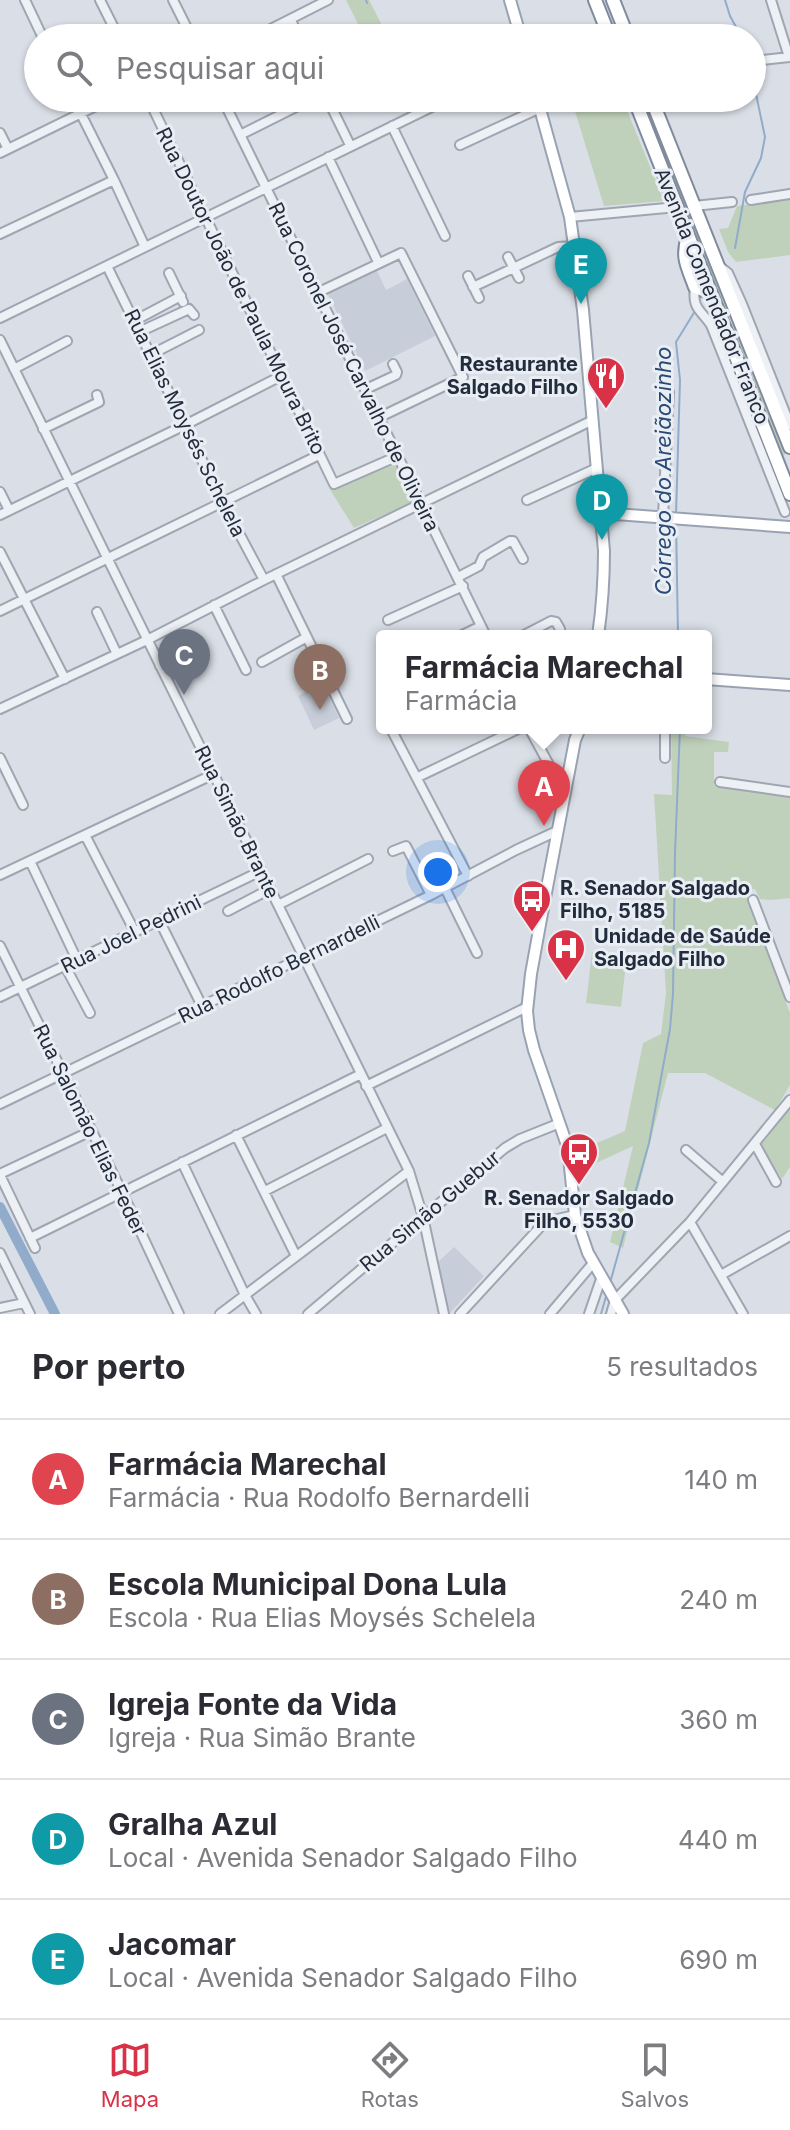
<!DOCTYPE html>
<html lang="pt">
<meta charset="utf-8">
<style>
body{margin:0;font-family:Inter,sans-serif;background:#f7f7f7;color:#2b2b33}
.you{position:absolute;left:438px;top:872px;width:28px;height:28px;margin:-20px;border:6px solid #fff;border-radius:50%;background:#1a73e8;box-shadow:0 0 0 12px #1a73e833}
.badge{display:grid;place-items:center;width:52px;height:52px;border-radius:50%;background:#d93246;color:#fff;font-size:26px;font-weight:700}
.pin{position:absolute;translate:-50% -66px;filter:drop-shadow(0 2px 4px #0008)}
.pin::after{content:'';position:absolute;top:42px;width:28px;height:24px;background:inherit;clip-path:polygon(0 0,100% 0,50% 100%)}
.popup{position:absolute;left:376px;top:630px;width:336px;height:104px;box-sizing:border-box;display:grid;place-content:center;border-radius:8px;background:#fff;filter:drop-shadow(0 2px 6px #0005);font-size:26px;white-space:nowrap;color:#7c7c81}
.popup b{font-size:30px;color:#2b2b33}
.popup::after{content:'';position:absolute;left:50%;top:100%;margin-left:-16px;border:16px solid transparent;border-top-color:#fff}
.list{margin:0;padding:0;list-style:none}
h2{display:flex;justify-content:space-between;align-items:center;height:104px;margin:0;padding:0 32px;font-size:34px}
h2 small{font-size:26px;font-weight:400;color:#7c7c81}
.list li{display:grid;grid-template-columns:52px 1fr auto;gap:24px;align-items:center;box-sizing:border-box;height:120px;padding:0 32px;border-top:2px solid #e1e1e2}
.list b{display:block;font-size:30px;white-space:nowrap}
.list p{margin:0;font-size:26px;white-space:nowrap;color:#7c7c81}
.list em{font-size:26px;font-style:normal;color:#7c7c81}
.icon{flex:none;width:44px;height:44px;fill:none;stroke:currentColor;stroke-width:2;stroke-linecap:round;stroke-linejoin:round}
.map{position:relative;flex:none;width:790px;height:1314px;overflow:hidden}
.search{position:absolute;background:#fff;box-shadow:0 2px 6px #0004;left:24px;right:24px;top:24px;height:88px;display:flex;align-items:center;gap:20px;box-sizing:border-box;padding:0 28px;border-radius:44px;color:#7c7c81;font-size:30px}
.sheet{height:704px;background:#fff}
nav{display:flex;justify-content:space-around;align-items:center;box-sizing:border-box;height:112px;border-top:2px solid #e1e1e2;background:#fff;font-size:22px;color:#7c7c81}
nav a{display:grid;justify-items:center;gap:4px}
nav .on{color:#d93246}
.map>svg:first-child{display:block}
.built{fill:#c8ced9}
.green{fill:#c0d1bb}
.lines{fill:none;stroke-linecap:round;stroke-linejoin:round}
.stream{stroke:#91abcb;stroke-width:2}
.river{stroke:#91abcb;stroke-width:10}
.minor-casing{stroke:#9fa6b1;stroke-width:12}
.major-casing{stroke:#99a2b3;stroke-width:14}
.highway-casing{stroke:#818b9e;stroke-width:16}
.minor{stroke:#edf0f5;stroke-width:8}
.major{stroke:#fff;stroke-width:10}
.highway{stroke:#fff;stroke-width:12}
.labels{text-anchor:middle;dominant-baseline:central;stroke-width:6;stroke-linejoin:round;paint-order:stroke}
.street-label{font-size:20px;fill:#232c3d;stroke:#e9eef4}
.poi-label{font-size:20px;font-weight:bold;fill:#232c3d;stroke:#e9eef4;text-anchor:start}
.water-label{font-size:22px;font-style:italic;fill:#2a4974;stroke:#e9eef4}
</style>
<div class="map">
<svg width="790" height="1314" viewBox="0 0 790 1314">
<rect width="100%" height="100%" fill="#dadfe7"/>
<path class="built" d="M 377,271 L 386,290 L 407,279 L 435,336 L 365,371 L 328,294 Z
M 322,683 L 339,718 L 314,730 L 298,696 Z
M 454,1247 L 484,1276 L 449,1314 L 437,1263 Z"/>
<path class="green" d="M 346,0 L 369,0 L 385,31 L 375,38 L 365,38 Z
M 571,98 L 622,98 L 664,201 L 604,206 Z
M 645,104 L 647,104 L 732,312 L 729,311 L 723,313 L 643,105 Z
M 790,199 L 790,255 L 736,262 L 728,252 L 719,229 L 728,228 L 737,206 Z
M 732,324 L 735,324 L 787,452 L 783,456 L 780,456 L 730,326 Z
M 396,464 L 415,501 L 354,528 L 329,488 Z
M 671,728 L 684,728 L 685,736 L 729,742 L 728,752 L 714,752 L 714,785 L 790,796 L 790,898 L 771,900 L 760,899 L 755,889 L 748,890 L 747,901 L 790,1013 L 790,1085 L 775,1110 L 705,1073 L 668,1073 L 623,1248 L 610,1242 L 633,1146 L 581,1170 L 578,1151 L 625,1131 L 643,1043 L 661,1034 L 666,993 L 654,794 L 672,795 Z
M 592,952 L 627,956 L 621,1007 L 586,1003 Z
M 790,1108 L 790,1167 L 782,1179 L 761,1145 Z"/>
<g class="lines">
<path class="stream" d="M 366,0 L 367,3
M 725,0 L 730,16 L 742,38
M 735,248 L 745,192 L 761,158 L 765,137 L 752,75
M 676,515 L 680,380 L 676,342 L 695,311
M 676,521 L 678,636
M 610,1283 L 649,1143 L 670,1029 L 673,994 L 675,853 L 680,728
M 601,1314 L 607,1293"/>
<path class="river" d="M 0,1207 L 55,1314"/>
<defs>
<path id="minor" d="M 25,0 L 43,38
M 100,0 L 119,38
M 173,0 L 192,38
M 771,0 L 789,57
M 291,20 L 299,38
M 253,38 L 328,0
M 752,61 L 790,57
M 73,98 L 114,180 L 145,247
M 148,98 L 334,484 L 398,456
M 222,98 L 486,636
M 327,98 L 350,145
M 392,126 L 445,236
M 0,133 L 8,149
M 240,135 L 314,98
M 460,145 L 540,108
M 0,153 L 112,98
M 328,157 L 378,262
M 751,200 L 790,194
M 694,206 L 732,202
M 570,217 L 677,207
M 0,234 L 114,180
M 508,257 L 519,278
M 107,266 L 223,503 L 264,580
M 719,266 L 728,273 L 742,304 L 790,425
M 169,273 L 183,302
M 468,276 L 479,298
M 473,287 L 558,247 L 574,246
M 695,287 C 692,309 700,309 711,325 L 785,512
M 319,292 L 401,253 L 463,377 L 380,417
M 0,318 L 450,98
M 134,321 L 181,296
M 139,332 L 189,309 L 194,315
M 0,340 L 409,1171 L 423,1217 L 444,1314
M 150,355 L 199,330
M 14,369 L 67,341
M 366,389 L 396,375 L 397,372 L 393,364
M 43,429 L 99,402 L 97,395
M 0,492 L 9,510
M 527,500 L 597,468
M 0,515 L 185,425 L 281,376
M 663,517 L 669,392
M 0,552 L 65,679
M 276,574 L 347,719
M 458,577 L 479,566 L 483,557 L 510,541 L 513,541 L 523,559
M 214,605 L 246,670
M 0,611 L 319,455
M 97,612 L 117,654
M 388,620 L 463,586
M 460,636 L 481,626
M 522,636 L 551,621 L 556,622 L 560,629
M 262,662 L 307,637
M 160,666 L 199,648 L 196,640
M 0,709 L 147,640 L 264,580 L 593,420
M 529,728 L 565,794
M 391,729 L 468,876
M 0,758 L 23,805
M 665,758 L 665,728
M 418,777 L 520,728
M 720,782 L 790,792
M 85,835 L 135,932
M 393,851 L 406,846 L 431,895
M 30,861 L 77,960
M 0,875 L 214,774
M 445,888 L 477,953
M 753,900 L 790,997
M 278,905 L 368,859
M 228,911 L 270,889
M 159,920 L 202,1006
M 0,946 L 122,1192 L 179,1314
M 65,966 L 90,1013
M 0,997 L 261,871
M 366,1086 L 527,1007
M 0,1104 L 431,895 L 516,850 L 557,831
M 236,1135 L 296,1256
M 755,1144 L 776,1182
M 686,1150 L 723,1182
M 182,1162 L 245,1295 L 256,1314
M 0,1174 L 91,1131
M 0,1175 L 35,1248
M 265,1191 L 387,1128
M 690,1222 L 743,1314
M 30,1238 L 361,1074
M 0,1253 L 30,1314
M 721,1275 L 790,1236
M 0,1308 L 24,1303
M 220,1314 L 409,1171
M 308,1314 L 505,1148 L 520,1139 L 560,1123
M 460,1314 L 542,1225 L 553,1220 L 575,1215
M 550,1314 L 594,1262
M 589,1314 L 602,1276
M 611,1314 L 615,1300 L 690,1222 L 790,1100"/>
<path id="major" d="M 510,0 L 521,38
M 537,98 L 570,217 L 583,310 L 604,551 C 604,580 602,608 598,636
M 602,513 L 790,527
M 706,679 L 790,685
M 580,728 L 575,740 L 541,919 L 531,974 L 527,1011 L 529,1030 L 534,1050 L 568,1148 L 575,1215 L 588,1253 L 623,1314"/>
<path id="highway" d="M 595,0 L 610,38
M 613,0 L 628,38
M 634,98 L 790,494
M 651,98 L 790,447
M 688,237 C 681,258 688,267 695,287 L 711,293"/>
</defs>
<use href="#minor" class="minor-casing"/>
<use href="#major" class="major-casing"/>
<use href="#highway" class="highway-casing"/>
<use href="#minor" class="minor"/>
<use href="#major" class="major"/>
<use href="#highway" class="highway"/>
</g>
<defs>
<symbol id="restaurant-pin" viewBox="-11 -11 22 30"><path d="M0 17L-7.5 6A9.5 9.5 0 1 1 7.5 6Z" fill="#d93246" stroke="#e9eef4"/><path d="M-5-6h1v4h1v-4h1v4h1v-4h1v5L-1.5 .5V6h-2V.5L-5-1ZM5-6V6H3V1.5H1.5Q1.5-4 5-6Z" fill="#fff"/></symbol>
<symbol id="bus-pin" viewBox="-11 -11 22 30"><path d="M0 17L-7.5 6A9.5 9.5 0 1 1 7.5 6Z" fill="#d93246" stroke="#e9eef4"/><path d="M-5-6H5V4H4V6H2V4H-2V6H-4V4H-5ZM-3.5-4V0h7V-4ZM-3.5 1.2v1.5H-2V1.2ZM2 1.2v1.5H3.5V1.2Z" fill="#fff"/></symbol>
<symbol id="hospital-pin" viewBox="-11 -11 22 30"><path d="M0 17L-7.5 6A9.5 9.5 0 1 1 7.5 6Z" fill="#d93246" stroke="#e9eef4"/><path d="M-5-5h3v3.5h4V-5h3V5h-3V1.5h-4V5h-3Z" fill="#fff"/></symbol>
</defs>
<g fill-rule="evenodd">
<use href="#restaurant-pin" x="584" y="354" width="44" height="60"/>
<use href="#bus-pin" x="510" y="877" width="44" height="60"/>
<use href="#hospital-pin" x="544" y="926" width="44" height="60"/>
<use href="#bus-pin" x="557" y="1130" width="44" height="60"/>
</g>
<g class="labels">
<g class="street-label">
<text transform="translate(241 291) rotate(64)">Rua Doutor João de Paula Moura Brito</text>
<text transform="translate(712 296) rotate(68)">Avenida Comendador Franco</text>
<text transform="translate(354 367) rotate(64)">Rua Coronel José Carvalho de Oliveira</text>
<text transform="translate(185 423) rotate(64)">Rua Elias Moysés Schelela</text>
<text transform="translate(237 822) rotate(64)">Rua Simão Brante</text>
<text transform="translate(131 934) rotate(-26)">Rua Joel Pedrini</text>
<text transform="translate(279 969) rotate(-26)">Rua Rodolfo Bernardelli</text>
<text transform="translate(90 1130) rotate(64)">Rua Salomão Elias Feder</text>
<text transform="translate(430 1211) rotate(-40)">Rua Simão Guebur</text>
</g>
<g class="poi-label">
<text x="578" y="364" text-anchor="end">Restaurante<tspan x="578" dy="23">Salgado Filho</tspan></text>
<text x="560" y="888">R. Senador Salgado<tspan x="560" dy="23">Filho, 5185</tspan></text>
<text x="594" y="936">Unidade de Saúde<tspan x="594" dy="23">Salgado Filho</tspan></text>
<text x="579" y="1198" text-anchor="middle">R. Senador Salgado<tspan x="579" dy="23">Filho, 5530</tspan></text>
</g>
<g class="water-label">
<text transform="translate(663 471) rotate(-90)">Córrego do Areiãozinho</text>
</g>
</g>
</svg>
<div class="you"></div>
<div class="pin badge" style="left:544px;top:826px;background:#e0444e">A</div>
<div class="popup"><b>Farmácia Marechal</b>Farmácia</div>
<div class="pin badge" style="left:320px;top:710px;background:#8d6e63">B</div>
<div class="pin badge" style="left:184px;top:695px;background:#6b7280">C</div>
<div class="pin badge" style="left:602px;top:540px;background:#0f9aa8">D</div>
<div class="pin badge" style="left:581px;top:304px;background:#0f9aa8">E</div>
<div class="search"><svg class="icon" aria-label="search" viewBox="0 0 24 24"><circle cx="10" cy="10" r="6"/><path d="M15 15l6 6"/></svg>Pesquisar aqui</div>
</div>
<section class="sheet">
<h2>Por perto<small>5 resultados</small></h2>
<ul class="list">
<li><span class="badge" style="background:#e0444e">A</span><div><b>Farmácia Marechal</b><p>Farmácia · Rua Rodolfo Bernardelli</p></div><em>140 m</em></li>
<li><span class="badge" style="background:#8d6e63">B</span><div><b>Escola Municipal Dona Lula</b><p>Escola · Rua Elias Moysés Schelela</p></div><em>240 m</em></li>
<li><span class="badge" style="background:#6b7280">C</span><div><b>Igreja Fonte da Vida</b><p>Igreja · Rua Simão Brante</p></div><em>360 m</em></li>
<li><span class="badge" style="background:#0f9aa8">D</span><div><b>Gralha Azul</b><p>Local · Avenida Senador Salgado Filho</p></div><em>440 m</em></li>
<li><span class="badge" style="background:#0f9aa8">E</span><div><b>Jacomar</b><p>Local · Avenida Senador Salgado Filho</p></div><em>690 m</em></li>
</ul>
</section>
<nav>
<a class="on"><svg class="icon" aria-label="map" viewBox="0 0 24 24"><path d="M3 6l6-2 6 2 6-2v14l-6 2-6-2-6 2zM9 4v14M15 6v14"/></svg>Mapa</a>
<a><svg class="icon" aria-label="directions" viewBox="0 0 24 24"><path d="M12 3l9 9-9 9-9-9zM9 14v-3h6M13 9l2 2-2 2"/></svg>Rotas</a>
<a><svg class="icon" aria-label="saved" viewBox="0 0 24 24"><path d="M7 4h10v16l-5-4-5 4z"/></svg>Salvos</a>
</nav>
